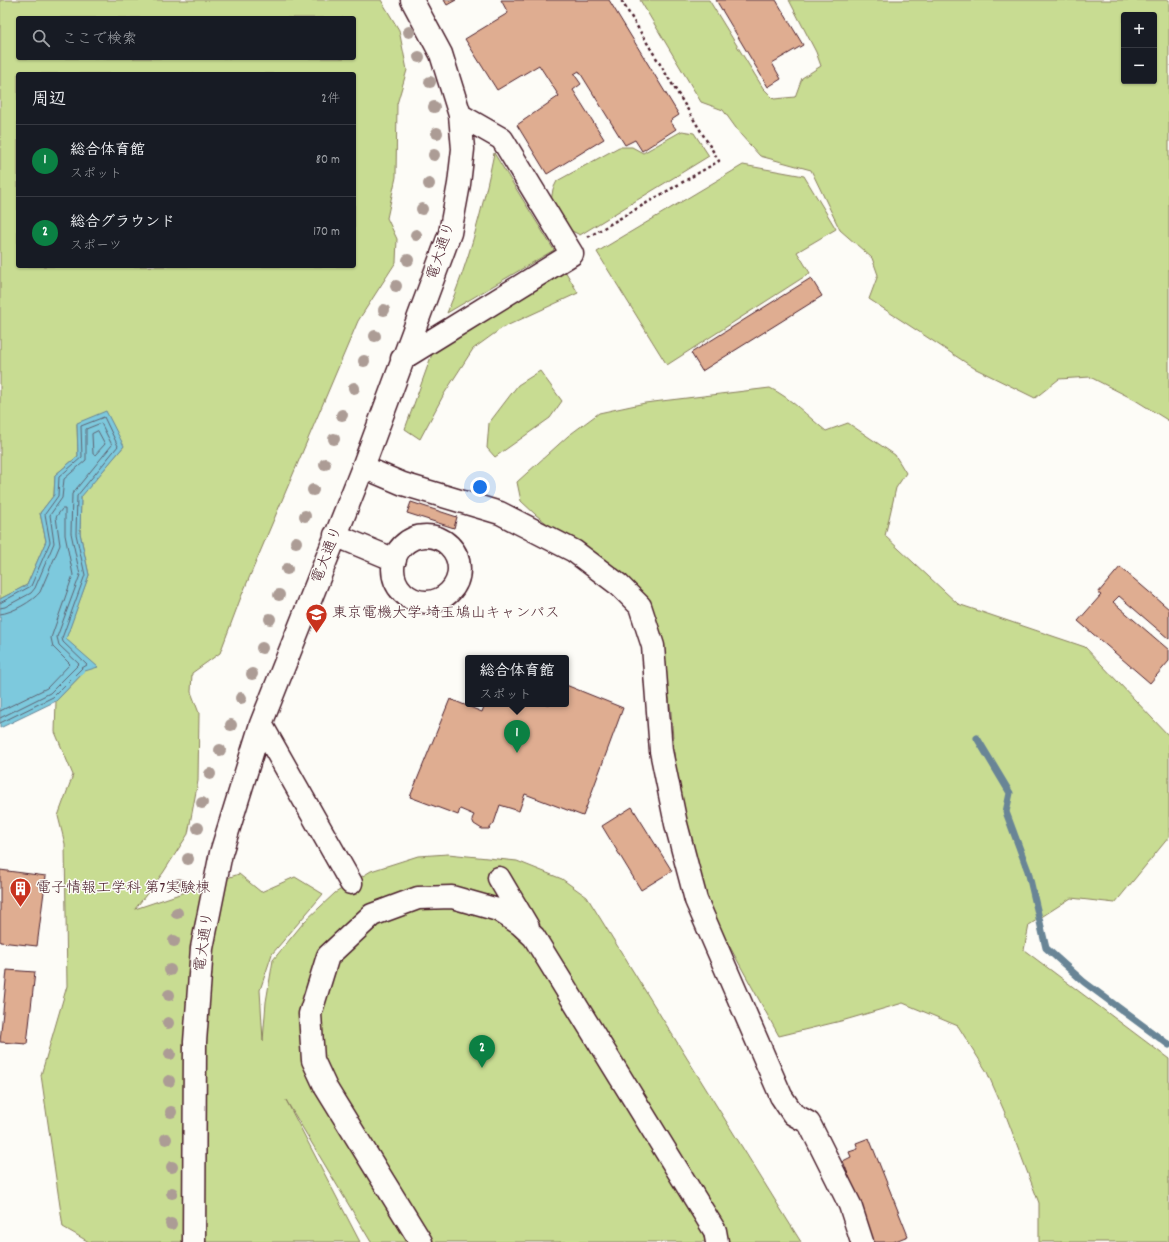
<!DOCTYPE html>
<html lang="ja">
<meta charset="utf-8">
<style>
body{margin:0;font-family:Dekko,"Klee One",sans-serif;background:#242831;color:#f1f3f6}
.controls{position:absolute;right:12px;top:12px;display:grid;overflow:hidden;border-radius:4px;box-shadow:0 1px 3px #0004}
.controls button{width:36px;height:36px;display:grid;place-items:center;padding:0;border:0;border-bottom:1px solid #363941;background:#171b24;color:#f1f3f6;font:20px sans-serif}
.you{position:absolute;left:480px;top:487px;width:14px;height:14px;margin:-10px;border:3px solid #fff;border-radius:50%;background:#1a73e8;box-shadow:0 0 0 6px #1a73e833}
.badge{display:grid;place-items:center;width:26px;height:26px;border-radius:50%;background:#0b8043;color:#fff;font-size:13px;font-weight:700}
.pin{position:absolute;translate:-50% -33px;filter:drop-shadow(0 1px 2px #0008)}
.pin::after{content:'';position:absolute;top:21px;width:14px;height:12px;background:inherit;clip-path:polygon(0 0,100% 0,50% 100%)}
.popup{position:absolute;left:465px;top:655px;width:104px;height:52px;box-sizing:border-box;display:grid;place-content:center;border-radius:4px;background:#171b24;filter:drop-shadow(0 1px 3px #0005);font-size:13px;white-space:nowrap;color:#9ea1a6}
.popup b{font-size:15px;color:#f1f3f6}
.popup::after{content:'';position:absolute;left:50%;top:100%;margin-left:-8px;border:8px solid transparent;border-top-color:#171b24}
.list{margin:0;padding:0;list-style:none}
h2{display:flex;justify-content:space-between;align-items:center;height:52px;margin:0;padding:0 16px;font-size:17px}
h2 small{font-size:13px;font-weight:400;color:#9ea1a6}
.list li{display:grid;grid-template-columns:26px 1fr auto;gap:12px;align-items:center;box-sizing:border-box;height:72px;padding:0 16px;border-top:1px solid #363941}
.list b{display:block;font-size:15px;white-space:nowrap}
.list p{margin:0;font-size:13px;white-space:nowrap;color:#9ea1a6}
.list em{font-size:13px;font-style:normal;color:#9ea1a6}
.icon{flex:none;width:22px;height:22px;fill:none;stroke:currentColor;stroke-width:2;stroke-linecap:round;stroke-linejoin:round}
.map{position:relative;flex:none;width:1169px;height:1242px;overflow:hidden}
.search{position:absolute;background:#171b24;box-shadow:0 1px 3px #0004;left:16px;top:16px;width:340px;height:44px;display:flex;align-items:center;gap:10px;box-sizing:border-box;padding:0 14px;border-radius:4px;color:#9ea1a6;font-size:15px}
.panel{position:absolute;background:#171b24;box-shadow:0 1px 3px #0004;left:16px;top:72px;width:340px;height:196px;border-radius:4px}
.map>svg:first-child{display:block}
.green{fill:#c8dc92;stroke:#897e5e;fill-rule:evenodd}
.water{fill:#7dc9dd;stroke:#698596}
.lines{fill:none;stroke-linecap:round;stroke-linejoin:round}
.shore{stroke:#5e6372;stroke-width:1}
.stream{stroke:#698596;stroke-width:7}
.building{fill:#dfad91;stroke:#4a1f2b}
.minor-casing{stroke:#4a1f2b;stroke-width:25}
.path{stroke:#4a1f2b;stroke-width:2.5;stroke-dasharray:3 3;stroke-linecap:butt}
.minor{stroke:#fdfcf7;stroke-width:22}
.tree{fill:#ac9c95}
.labels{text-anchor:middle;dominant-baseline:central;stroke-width:3;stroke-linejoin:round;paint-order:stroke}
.street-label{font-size:15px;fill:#4a1f2b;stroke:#fdfcf7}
.poi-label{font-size:15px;fill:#4a1f2b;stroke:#fdfcf7;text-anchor:start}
</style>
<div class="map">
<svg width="1169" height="1242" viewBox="0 0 1169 1242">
<rect width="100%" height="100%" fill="#fdfcf7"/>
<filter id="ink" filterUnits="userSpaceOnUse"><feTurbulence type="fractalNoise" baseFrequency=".025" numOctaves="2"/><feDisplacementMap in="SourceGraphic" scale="8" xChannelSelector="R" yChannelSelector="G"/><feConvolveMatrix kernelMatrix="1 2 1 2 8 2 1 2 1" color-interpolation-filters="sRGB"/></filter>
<g filter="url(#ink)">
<path class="green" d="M 0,0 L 381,0 L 399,30 L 407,70 L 397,104 L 396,177 L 387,218 L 397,239 L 396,262 L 358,321 L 241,597 L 220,653 L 192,673 L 191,692 L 199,713 L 198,781 L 188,834 L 163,873 L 135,909 L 239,874 L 261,892 L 295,877 L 323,894 L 272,954 L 260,990 L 263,1041 L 266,1002 L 273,960 L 304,922 L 335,893 L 371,871 L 418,856 L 448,854 L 517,861 L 562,879 L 587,897 L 801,1242 L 371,1242 L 286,1100 L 360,1242 L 89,1242 L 63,1227 L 41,1075 L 67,986 L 65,844 L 58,816 L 73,775 L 55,732 L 56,701 L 85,671 L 65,639 L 89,575 L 80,533 L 81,496 L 124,446 L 77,424 L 78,456 L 55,475 L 54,495 L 40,513 L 46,541 L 27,585 L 0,599 ZM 18,18 L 354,18 L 354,58 L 18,58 ZM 18,74 L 354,74 L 354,266 L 18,266 Z
M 640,0 L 709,0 L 763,88 L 774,99 L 795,97 L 802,78 L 821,66 L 816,52 L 789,0 L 1169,0 L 1169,421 L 1135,400 L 1090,377 L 1059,379 L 1035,398 L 974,368 L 869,299 L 878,275 L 872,258 L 840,230 L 811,170 L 760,156 L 741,135 L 723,110 L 701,102 ZM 1124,15 L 1154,15 L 1154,81 L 1124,81 Z
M 682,131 L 694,133 L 709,156 L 580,235 L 564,227 L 550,207 L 553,189 L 557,181 L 619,147 L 632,147 L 643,153 Z
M 494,153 L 554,250 L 447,313 C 469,261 483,208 494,153 Z
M 743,165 L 804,176 L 836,229 L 797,252 L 810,273 L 667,365 L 597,252 Z
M 564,269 L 578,293 L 502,328 L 473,349 L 444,394 L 420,439 L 405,429 L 432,354 L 449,339 Z
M 540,371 L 562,401 L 550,418 L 495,457 L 487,448 L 489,423 L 518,385 Z
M 770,388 C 791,398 807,416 826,431 L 848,423 L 895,455 L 906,473 L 896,488 L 885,536 L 958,604 L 1085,647 L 1169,736 L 1169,837 L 1115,903 L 1071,898 L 1029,925 L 1024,950 L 1169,1059 L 1169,1242 L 1039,1242 L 1039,1203 L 1005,1113 L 987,1072 L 958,1026 L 903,1003 L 845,1020 L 779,1036 L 725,938 L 700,882 L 676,778 L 671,711 L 654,613 L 636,593 L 536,515 L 521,501 L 517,482 L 568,436 L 599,413 L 645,403 Z"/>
<path class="water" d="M 106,411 L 124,446 L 81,497 L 80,533 L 89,575 L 66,639 L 98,667 L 85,671 L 56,701 L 0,728 L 0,599 L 27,585 L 46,541 L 40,513 L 54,495 L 55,475 L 78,456 L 77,423 Z"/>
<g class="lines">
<path class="shore" d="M 98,431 L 105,444 L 95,455 L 93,454 L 92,434 Z
M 0,603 L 31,586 L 50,542 L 45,514 L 58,496 L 59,477 L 82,457 L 81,426 L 104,417 L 118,446 L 77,496 L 76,534 L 85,575 L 62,638 L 63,642 L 87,665 L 82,668 L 53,697 L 0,723
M 0,608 L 5,607 L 31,593 L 35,588 L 54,543 L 50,515 L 62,498 L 64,479 L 86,460 L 86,429 L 101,423 L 112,445 L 72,494 L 71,533 L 80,575 L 57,637 L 59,645 L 79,664 L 50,693 L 0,718
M 0,614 C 12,613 33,601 40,592 L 60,545 L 56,517 L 62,509 L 65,509 L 65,535 L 73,575 L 51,638 L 53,647 L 70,664 L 47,688 L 0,711"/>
<path class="stream" d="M 977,738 L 1010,793 L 1006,812 L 1028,871 L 1046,948 L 1084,982 L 1169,1045"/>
</g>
<path class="building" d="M 444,0 L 456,0 L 447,5 Z
M 501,0 L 609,0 L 679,115 L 670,121 L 676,129 L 642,151 L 635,140 L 625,145 L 579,71 L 574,74 L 581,84 L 573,90 L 604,139 L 547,174 L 517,125 L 559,96 L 539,65 L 497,90 L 465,39 L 508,13 Z
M 716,0 L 776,0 L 803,45 L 772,63 L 781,79 L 768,87 Z
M 811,278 L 822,296 L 702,371 L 691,353 Z
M 411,502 L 457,517 L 454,528 L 407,513 Z
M 1120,567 L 1169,609 L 1169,639 L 1119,596 L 1113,602 L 1169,650 L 1169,661 L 1150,683 L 1078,621 L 1101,595 L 1098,593 Z
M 566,685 L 623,708 L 583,816 L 525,794 L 519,811 L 500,805 L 494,823 L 489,829 L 482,829 L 474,824 L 472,819 L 474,815 L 460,809 L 458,815 L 410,797 L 450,699 L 482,712 L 485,704 L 566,704 Z
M 632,807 L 672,871 L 641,890 L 602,826 Z
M 0,870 L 46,876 L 37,946 L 0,942 Z
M 7,970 L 35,972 L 27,1044 L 0,1042 Z
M 869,1138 L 908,1236 L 893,1242 L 874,1242 L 843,1161 L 851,1157 L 849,1152 L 858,1149 L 856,1143 Z"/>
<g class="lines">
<defs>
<path id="minor" d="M 402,359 L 572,254 L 502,139 L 460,115
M 363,467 L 403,484 L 500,513 L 574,551 L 619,585 L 640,606 L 653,646 L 661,751 L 676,824 L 696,900 L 781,1096 L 793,1114 L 809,1123 L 850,1205 L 862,1242
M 335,535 L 395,560
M393 569a33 33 0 1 1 66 0a33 33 0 1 1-66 0Z
M 261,724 L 351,883
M 499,878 L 528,927
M 194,1242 L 195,1042 L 202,948 L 221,853 L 261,724 L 363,467 L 450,233 L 459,184 L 463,149 L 460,115 L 441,54 L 412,0
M 421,1242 L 326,1088 L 313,1060 L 310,1014 L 328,956 L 372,915 L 418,898 L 452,897 L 498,910 L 520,924 L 534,937 L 715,1231 L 717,1242"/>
</defs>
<use href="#minor" class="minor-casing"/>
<path class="path" d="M 588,237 L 719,161 L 621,0"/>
<use href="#minor" class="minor"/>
</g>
<g class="tree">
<circle cx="409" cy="32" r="6"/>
<circle cx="419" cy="57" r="6"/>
<circle cx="430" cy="82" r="6"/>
<circle cx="434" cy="107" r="6"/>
<circle cx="437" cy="133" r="6"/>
<circle cx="434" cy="155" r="6"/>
<circle cx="429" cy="184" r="6"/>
<circle cx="422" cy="209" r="6"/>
<circle cx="416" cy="235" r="6"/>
<circle cx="408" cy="260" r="6"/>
<circle cx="396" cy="286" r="6"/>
<circle cx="384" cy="310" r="6"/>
<circle cx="375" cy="336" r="6"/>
<circle cx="364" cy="361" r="6"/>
<circle cx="354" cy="388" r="6"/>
<circle cx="342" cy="415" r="6"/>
<circle cx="334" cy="439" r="6"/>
<circle cx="325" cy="464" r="6"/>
<circle cx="313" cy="490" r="6"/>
<circle cx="305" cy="516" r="6"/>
<circle cx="296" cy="542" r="6"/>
<circle cx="287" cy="569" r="6"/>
<circle cx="279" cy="595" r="6"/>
<circle cx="270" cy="619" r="6"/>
<circle cx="262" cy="648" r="6"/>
<circle cx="252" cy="674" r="6"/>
<circle cx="241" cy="698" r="6"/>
<circle cx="231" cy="725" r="6"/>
<circle cx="220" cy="750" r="6"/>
<circle cx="210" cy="774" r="6"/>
<circle cx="202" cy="803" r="6"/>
<circle cx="198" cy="828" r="6"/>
<circle cx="188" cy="859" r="6"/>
<circle cx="179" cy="884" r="6"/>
<circle cx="177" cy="913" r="6"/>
<circle cx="174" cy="941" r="6"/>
<circle cx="170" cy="970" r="6"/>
<circle cx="169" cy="995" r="6"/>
<circle cx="168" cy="1023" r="6"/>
<circle cx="170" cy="1054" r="6"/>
<circle cx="169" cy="1081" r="6"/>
<circle cx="171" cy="1112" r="6"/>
<circle cx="166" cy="1139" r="6"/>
<circle cx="172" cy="1167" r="6"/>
<circle cx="172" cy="1193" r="6"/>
<circle cx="171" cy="1224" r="6"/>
</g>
</g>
<defs>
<symbol id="university-pin" viewBox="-11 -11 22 30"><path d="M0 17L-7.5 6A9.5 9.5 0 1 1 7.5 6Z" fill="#c8321e" stroke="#fdfcf7"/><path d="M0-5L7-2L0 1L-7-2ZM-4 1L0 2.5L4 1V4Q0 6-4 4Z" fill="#fff"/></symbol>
<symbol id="building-pin" viewBox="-11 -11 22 30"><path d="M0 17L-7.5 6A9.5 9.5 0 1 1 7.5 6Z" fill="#c8321e" stroke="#fdfcf7"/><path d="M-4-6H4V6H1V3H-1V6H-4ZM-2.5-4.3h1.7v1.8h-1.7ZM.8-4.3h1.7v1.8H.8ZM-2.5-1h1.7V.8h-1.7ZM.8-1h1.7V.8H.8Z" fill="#fff"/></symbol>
</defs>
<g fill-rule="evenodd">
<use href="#university-pin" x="304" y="602" width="25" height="34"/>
<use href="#building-pin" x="8" y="876" width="25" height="34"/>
</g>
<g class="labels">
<g class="street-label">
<text transform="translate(442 251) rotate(-72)">電大通り</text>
<text transform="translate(328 555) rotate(-69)">電大通り</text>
<text transform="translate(205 942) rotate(-82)">電大通り</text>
</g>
<g class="poi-label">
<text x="332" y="614">東京電機大学 埼玉鳩山キャンパス</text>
<text x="36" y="889">電子情報工学科 第7実験棟</text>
</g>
</g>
</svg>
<div class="controls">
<button>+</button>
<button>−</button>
</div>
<div class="you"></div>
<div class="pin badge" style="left:517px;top:753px">1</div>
<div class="popup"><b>総合体育館</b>スポット</div>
<div class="pin badge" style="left:482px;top:1068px">2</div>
<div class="search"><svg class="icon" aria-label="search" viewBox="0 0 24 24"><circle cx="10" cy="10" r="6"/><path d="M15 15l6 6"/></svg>ここで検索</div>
<section class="panel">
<h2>周辺<small>2件</small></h2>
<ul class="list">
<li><span class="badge">1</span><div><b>総合体育館</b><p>スポット</p></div><em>80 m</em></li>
<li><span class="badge">2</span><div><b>総合グラウンド</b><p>スポーツ</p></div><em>170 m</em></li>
</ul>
</section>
</div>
